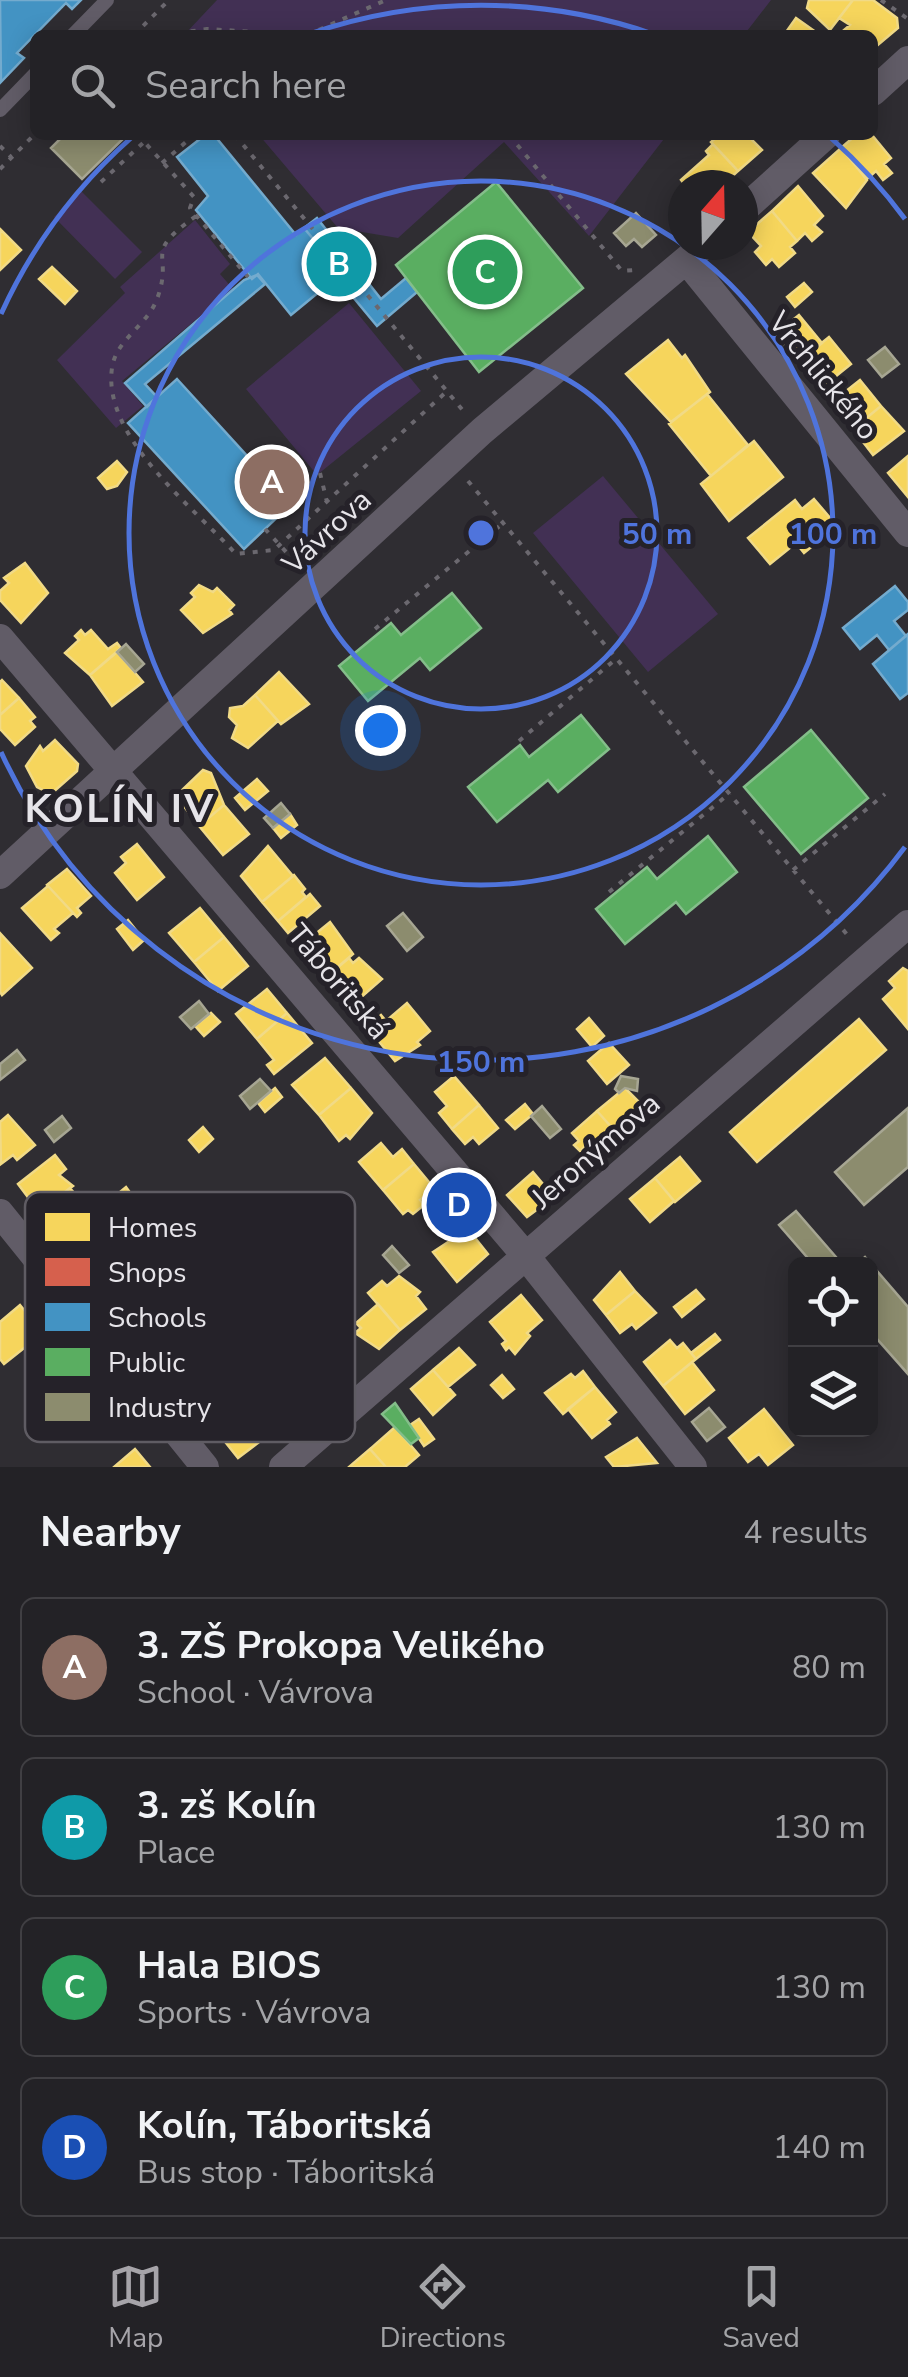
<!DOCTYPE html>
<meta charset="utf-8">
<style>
body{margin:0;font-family:"Nunito Sans",sans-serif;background:#2b2a2e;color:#f1f3f6}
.controls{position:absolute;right:30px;bottom:30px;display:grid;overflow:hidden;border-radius:15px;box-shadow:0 5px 25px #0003}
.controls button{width:90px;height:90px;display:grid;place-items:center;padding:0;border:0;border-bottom:2px solid #403f43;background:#232226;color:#f1f3f6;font:50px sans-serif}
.compass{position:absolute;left:668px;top:170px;width:90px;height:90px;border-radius:50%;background:#232226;box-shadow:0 5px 25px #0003;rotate:20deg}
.you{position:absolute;left:380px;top:730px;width:35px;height:35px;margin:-25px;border:8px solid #fff;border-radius:50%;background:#1a73e8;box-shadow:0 0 0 15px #1a73e833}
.badge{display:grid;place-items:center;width:65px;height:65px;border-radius:50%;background:#a6a4a9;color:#fff;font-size:32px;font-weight:700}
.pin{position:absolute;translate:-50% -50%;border:5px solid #fff;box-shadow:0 2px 10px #0006}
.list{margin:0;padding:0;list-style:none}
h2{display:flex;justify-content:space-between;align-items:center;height:130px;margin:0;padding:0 40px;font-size:42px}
h2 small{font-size:32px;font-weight:400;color:#a3a4a7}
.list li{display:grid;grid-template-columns:65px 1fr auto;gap:30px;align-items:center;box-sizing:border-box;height:140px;margin:0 20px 20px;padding:0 20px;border:2px solid #403f43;border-radius:15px}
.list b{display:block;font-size:38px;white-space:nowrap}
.list p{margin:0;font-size:32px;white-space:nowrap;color:#a3a4a7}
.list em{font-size:32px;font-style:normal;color:#a3a4a7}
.icon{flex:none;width:55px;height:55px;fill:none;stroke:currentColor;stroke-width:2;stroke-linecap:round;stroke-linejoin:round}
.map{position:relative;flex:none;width:908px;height:1467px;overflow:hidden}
.search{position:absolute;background:#232226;box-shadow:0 5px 25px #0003;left:30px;right:30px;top:30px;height:110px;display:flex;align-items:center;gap:25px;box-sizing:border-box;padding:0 35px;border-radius:15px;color:#a3a4a7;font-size:38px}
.sheet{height:770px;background:#232226}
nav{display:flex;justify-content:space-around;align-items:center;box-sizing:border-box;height:140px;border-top:2px solid #403f43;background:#232226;font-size:28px;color:#a3a4a7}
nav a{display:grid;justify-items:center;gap:5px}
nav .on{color:#a6a4a9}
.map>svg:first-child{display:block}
.green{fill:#423054}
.homes{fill:#f6d55c;stroke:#f1da86;stroke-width:2.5}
.schools{fill:#4393c3;stroke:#74abce;stroke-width:2.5}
.public{fill:#5aae61;stroke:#84be8a;stroke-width:2.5}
.industry{fill:#8c8c6e;stroke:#a7a693;stroke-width:2.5}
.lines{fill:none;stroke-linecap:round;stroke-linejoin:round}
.path{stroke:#6b686f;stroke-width:4;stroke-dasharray:5 8;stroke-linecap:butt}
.service{stroke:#615c67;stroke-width:14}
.minor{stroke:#615c67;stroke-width:28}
.ring{fill:none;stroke:#4f74dc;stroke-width:5}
.labels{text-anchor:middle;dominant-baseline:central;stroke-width:10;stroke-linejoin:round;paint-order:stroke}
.street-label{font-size:30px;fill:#e6e4e9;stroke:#252229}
.district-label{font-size:40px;font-weight:bold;letter-spacing:2.5px;fill:#e6e4e9;stroke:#252229}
.key{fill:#252229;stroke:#5f5c63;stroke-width:2.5}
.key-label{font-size:28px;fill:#e6e4e9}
.centre{fill:#4f74dc;stroke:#252229;stroke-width:5}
.ring-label{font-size:30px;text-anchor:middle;font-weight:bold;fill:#4f74dc;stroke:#252229;stroke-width:10;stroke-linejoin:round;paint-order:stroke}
</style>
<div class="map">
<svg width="908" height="1467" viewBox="0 0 908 1467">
<rect width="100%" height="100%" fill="#2f2d32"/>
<path class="green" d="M 217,0 L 771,0 L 744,35 L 184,35 Z
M 259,135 L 667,135 L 589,236 L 504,142 L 398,238 L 338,228 Z
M 81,191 L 142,252 L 115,279 L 54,217 Z
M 195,220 L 230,264 L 220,274 L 233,289 L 122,381 L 143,406 L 116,428 L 57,360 L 125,293 L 120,287 Z
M 349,303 L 421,391 L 317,475 L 246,389 Z
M 603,476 L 718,614 L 648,672 L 533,533 Z"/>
<path class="homes" d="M 809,0 L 853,0 L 830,30 L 807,8 Z
M 853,0 L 873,0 L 897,18 L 898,28 L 873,49 L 873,35 L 843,31 L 850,25 L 839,18 Z
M 796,18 L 820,35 L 784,35 Z
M 719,135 L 754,135 L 750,138 L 762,150 L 738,171 L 711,142 Z
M 856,135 L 872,135 L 891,158 L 884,164 L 892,173 L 883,180 L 876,171 L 867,179 L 841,148 Z
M 713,144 L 738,171 L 723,185 L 685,185 L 681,180 L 709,155 L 706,151 Z
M 841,148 L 867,180 L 846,208 L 813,173 Z
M 798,186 L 823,216 L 814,225 L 822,232 L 812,241 L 805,233 L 797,241 L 772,211 Z
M 772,211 L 797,241 L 790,247 L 795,253 L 779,267 L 772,259 L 766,265 L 755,252 L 761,246 L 748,232 Z
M 0,229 L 21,250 L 0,270 Z
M 52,267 L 77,291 L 65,304 L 39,279 Z
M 804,283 L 812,292 L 795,307 L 787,297 Z
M 799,315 L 822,343 L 798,362 L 776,333 Z
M 829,337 L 851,364 L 820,389 L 798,362 Z
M 668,340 L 682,358 L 685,355 L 710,392 L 671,422 L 626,374 Z
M 860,380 L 881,406 L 853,429 L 831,403 Z
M 707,394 L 748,445 L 711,476 L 669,424 Z
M 881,406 L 904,431 L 873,455 L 853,429 Z
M 754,441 L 783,477 L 729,521 L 701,484 Z
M 908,456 L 908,497 L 888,473 Z
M 117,461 L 127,472 L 117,486 L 107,489 L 98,478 Z
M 814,499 L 837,526 L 804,553 L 796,543 L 770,564 L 748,538 L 795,500 L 802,509 Z
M 25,563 L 48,593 L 21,623 L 0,600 L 0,591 L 9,583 L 4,578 Z
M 199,585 L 213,592 L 217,588 L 234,605 L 229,610 L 232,614 L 203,633 L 181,610 L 195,597 L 191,593 Z
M 81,630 L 85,635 L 91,630 L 108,649 L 117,643 L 121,648 L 90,675 L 65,653 L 79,640 L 75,636 Z
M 117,652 L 143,682 L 112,706 L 90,675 Z
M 279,672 L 309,704 L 281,724 L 255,695 Z
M 2,680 L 19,698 L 0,715 L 0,682 Z
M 255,695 L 278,721 L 248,748 L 232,738 L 237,725 L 229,717 L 230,708 L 243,706 Z
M 19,698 L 35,717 L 30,721 L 35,727 L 15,745 L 0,729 L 0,715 Z
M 55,740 L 78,764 L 77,771 L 51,794 L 37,787 L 26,766 L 40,746 L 43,751 Z
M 203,770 L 211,773 L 224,805 L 199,826 L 176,796 Z
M 257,779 L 268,791 L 245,810 L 235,798 Z
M 224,805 L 249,834 L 223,855 L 199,826 Z
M 290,814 L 297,825 L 281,838 L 273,828 Z
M 137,844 L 164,877 L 137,900 L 115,873 L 126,863 L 121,857 Z
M 268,846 L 293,876 L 262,902 L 241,876 Z
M 67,869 L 91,896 L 77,908 L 81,913 L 77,917 L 47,885 Z
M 294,875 L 305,889 L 302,892 L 306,897 L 278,921 L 262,902 Z
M 48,886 L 73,913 L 54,929 L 59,933 L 51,940 L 22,908 Z
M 310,894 L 320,906 L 288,933 L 278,921 Z
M 200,908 L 224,937 L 194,962 L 169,933 Z
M 128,920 L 144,940 L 133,950 L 117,929 Z
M 330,922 L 353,954 L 325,978 L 305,954 L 319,943 L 313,936 Z
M 0,933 L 32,968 L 2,995 L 0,992 Z
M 224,937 L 248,966 L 218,991 L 194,962 Z
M 349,958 L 353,963 L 359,958 L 382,979 L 358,1000 L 354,995 L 345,1002 L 325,978 Z
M 903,968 L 908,971 L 908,1029 L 883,999 L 895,988 L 889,981 Z
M 267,989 L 287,1013 L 257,1039 L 236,1014 Z
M 407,1003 L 430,1031 L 417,1042 L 420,1045 L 395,1061 L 367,1027 L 381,1015 L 386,1021 Z
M 211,1013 L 220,1022 L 204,1036 L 195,1026 Z
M 287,1013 L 312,1043 L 274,1074 L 267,1065 L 274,1060 L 257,1039 Z
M 589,1018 L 604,1036 L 592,1047 L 577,1029 Z
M 859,1019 L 886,1050 L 757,1162 L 730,1132 Z
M 609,1043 L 629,1065 L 607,1084 L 588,1061 Z
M 325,1058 L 351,1088 L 319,1115 L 292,1085 Z
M 454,1076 L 479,1105 L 452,1129 L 439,1113 L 447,1106 L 435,1092 Z
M 275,1088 L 282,1097 L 265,1112 L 258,1103 Z
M 351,1088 L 372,1113 L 350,1139 L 346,1135 L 339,1141 L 319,1115 Z
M 625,1088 L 646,1109 L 647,1116 L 621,1138 L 597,1111 Z
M 525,1104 L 533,1114 L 515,1129 L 506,1120 Z
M 479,1105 L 498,1128 L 479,1144 L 473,1137 L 465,1144 L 452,1129 Z
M 597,1111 L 621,1138 L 596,1161 L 584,1147 L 580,1151 L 574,1145 L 579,1141 L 572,1133 Z
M 8,1115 L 35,1145 L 17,1160 L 13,1155 L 1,1164 L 0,1122 Z
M 203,1127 L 213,1139 L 199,1152 L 189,1140 Z
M 381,1143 L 393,1157 L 402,1149 L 414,1164 L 383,1190 L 359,1162 Z
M 55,1155 L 66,1169 L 59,1175 L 73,1186 L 39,1212 L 18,1184 Z
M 680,1157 L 700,1181 L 675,1202 L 655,1178 Z
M 414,1164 L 434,1188 L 420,1200 L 424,1205 L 413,1214 L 408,1210 L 403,1214 L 383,1190 Z
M 533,1172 L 554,1197 L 527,1217 L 507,1195 Z
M 655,1178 L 674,1201 L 650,1222 L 630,1199 Z
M 126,1187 L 134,1198 L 117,1212 L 109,1201 Z
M 70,1188 L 86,1207 L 90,1204 L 97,1213 L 64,1240 L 40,1212 Z
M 468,1229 L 488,1254 L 457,1282 L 433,1252 Z
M 620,1272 L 635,1291 L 606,1315 L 594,1300 Z
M 399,1276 L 420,1292 L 416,1296 L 426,1309 L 400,1330 L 368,1293 L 382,1281 L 387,1286 Z
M 696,1290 L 704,1299 L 682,1317 L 674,1307 Z
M 635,1291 L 656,1313 L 636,1329 L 632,1324 L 620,1333 L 606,1315 Z
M 521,1295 L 542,1320 L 527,1333 L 530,1336 L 515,1354 L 509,1347 L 506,1350 L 502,1344 L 506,1341 L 490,1322 Z
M 378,1304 L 400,1330 L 379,1349 L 355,1333 L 361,1328 L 356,1323 Z
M 20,1305 L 43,1333 L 4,1364 L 0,1359 L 0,1322 Z
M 715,1334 L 720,1340 L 696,1359 L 691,1353 Z
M 670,1340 L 677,1348 L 683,1343 L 696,1359 L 663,1386 L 644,1362 Z
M 459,1348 L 475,1365 L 448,1387 L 433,1370 Z
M 692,1362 L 714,1390 L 685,1414 L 663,1386 Z
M 433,1370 L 455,1395 L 433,1415 L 411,1389 Z
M 583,1371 L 595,1387 L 563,1414 L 545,1393 L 571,1374 L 575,1378 Z
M 502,1375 L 514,1389 L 503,1398 L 491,1385 Z
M 595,1387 L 616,1412 L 607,1420 L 610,1424 L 592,1438 L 568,1409 Z
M 764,1409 L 793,1445 L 768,1465 L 759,1454 L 748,1462 L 729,1438 Z
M 246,1410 L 267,1436 L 238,1458 L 218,1433 Z
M 419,1419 L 434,1439 L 424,1446 L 410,1425 Z
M 395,1427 L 419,1455 L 405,1467 L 386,1467 L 370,1449 Z
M 637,1438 L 657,1463 L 614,1467 L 606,1457 Z
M 135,1449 L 150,1467 L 114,1467 Z
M 370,1449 L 386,1467 L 349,1467 Z"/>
<path class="schools" d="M 0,0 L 81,0 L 72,9 L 66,3 L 17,53 L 24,58 L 1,82 Z
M 205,135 L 214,135 L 296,235 L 304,228 L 319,246 L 314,250 L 337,277 L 291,315 L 258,274 L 252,279 L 196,210 L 208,196 L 177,157 Z
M 317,218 L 381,299 L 406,278 L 417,292 L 377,326 L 314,250 L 319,246 L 304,228 Z
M 257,275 L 265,284 L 145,384 L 157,397 L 147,407 L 125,383 L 244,280 Z
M 177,379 L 291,504 L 244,549 L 128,423 Z
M 895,586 L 908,602 L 908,610 L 894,621 L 906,636 L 889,650 L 877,635 L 860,649 L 843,628 Z
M 908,634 L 908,693 L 900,699 L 873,664 Z"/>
<path class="public" d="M 496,182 L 583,288 L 479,372 L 396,265 Z
M 452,593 L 481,628 L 430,670 L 420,658 L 368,701 L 339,666 L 391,623 L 401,635 Z
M 581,715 L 609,749 L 558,792 L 548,780 L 497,822 L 468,787 L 520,745 L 529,757 Z
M 811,730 L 868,798 L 801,854 L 744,787 Z
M 708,836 L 737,872 L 686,914 L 676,902 L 625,944 L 596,909 L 647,867 L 657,879 Z
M 395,1403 L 419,1438 L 411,1444 L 382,1414 Z"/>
<path class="industry" d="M 64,135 L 127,135 L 82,179 L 51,148 Z
M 636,213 L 656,235 L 642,247 L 634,239 L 626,246 L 614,233 Z
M 885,347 L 899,364 L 882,377 L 868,360 Z
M 126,644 L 144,664 L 135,672 L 117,652 Z
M 281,803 L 290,814 L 273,828 L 264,818 Z
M 403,913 L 423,937 L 407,951 L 387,926 Z
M 199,1001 L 209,1014 L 191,1029 L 180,1017 Z
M 17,1050 L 25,1060 L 0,1080 L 0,1064 Z
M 621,1076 L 638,1079 L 637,1091 L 625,1088 L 619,1093 L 615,1089 Z
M 260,1079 L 271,1091 L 250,1109 L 240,1096 Z
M 542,1106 L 561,1129 L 550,1138 L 531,1116 Z
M 908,1108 L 908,1167 L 864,1205 L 835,1172 Z
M 62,1116 L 71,1128 L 54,1142 L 45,1130 Z
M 796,1211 L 842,1264 L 813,1264 L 779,1225 Z
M 392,1246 L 409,1265 L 399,1273 L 383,1255 Z
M 865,1257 L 908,1307 L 908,1374 L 870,1331 L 870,1264 L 857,1264 Z
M 709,1408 L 725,1427 L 707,1441 L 692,1422 Z"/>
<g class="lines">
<path class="path" d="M 881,0 L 908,19
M 134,35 L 169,0
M 165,35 L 207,29 L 307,35
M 307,35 L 386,0
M 138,135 L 194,197 L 190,208 L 248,277
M 235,135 L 465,413
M 509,135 L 622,271 L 635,270
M 0,146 L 11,157
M 162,163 L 194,135
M 0,169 L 35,134
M 101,182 L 144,142
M 196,216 C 140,256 175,251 157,299 C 147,326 116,339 112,368 C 102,437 193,507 236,554 L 274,550 L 445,393
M 320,473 L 327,502
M 468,481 L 850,938
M 265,529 L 299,566
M 375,629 L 502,524
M 519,741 L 617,658
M 793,870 L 885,794
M 609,892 L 730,793"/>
<path class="service" d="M 73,35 L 107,0
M 0,110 L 35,74"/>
<path class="minor" d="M 873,92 L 908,60
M 743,210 L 826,135
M 687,261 L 908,533
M 0,638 L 525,1255 L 693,1467
M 0,875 L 482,431 L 704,245
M 0,1213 L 205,1467
M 283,1467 L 908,924"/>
</g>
<g class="ring">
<circle cx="481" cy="533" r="176"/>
<circle cx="481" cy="533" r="352"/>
<path d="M905 847A528 528 0 0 1 1 752M1 314A528 528 0 0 1 131 138M309 34A528 528 0 0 1 653 34M831 138A528 528 0 0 1 905 219"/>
</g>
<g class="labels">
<g class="street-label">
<text transform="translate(823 376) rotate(51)">Vrchlického</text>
<text transform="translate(327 532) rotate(-43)">Vávrova</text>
<text transform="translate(338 982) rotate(50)">Táboritská</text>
<text transform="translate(596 1151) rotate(-41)">Jeronýmova</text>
</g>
<g class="district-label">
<text x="120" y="809">KOLÍN IV</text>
</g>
</g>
<rect x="25" y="1192" width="330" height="250" rx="15" class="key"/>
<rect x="45" y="1213" width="45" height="28" fill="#f6d55c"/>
<rect x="45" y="1258" width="45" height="28" fill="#d6604d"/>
<rect x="45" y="1303" width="45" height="28" fill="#4393c3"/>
<rect x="45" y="1348" width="45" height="28" fill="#5aae61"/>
<rect x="45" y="1393" width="45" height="28" fill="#8c8c6e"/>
<g class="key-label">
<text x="108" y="1237">Homes</text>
<text x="108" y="1282">Shops</text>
<text x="108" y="1327">Schools</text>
<text x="108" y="1372">Public</text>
<text x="108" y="1417">Industry</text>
</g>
<circle cx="481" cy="533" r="15" class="centre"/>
<g class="ring-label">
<text x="657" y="544">50 m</text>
<text x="833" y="544">100 m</text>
<text x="481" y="1072">150 m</text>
</g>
</svg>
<div class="controls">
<button><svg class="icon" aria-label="locate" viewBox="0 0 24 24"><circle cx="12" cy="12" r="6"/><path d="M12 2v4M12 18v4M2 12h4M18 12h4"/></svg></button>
<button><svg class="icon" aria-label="layers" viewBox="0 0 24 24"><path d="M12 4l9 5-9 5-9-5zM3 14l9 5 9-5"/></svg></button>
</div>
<svg class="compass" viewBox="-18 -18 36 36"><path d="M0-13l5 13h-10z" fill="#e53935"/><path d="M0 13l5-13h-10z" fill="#a3a4a7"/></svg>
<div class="you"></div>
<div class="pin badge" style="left:272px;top:482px;background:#8d6e63">A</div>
<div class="pin badge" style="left:339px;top:264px;background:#0f9aa8">B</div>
<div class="pin badge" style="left:485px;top:272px;background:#2e9e5b">C</div>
<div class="pin badge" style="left:459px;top:1205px;background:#1a4fb4">D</div>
<div class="search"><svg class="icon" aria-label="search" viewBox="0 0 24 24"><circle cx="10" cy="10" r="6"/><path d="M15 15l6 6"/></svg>Search here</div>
</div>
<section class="sheet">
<h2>Nearby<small>4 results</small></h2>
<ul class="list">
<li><span class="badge" style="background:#8d6e63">A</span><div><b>3. ZŠ Prokopa Velikého</b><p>School · Vávrova</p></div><em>80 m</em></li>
<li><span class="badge" style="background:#0f9aa8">B</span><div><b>3. zš Kolín</b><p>Place</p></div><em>130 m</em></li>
<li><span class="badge" style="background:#2e9e5b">C</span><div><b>Hala BIOS</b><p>Sports · Vávrova</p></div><em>130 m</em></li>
<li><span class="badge" style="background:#1a4fb4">D</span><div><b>Kolín, Táboritská</b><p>Bus stop · Táboritská</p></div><em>140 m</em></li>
</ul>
</section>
<nav>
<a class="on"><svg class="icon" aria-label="map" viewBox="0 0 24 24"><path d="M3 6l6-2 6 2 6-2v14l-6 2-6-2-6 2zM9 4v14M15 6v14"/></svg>Map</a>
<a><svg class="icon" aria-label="directions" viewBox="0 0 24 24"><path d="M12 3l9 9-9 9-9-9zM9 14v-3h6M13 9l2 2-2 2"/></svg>Directions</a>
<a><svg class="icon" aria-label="saved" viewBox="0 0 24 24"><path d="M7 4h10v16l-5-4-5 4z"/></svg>Saved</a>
</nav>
